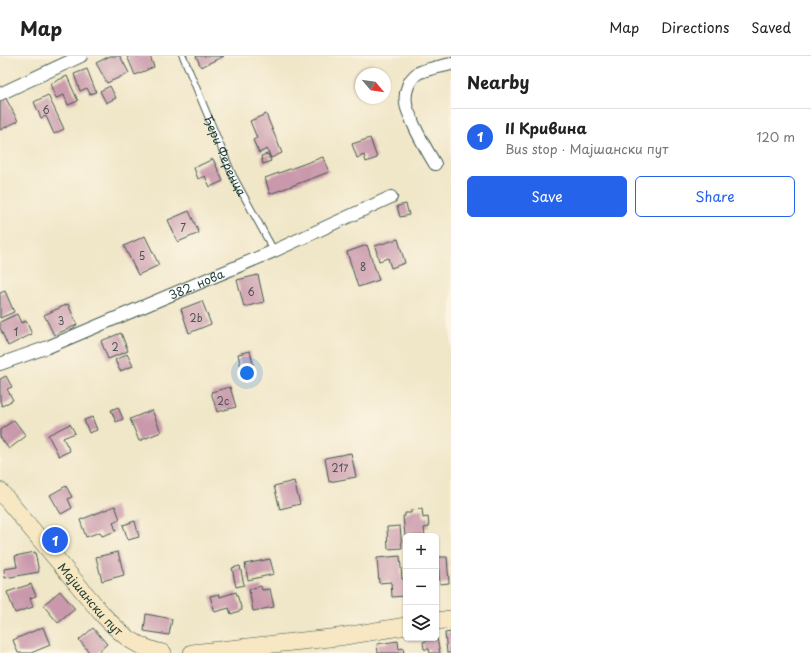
<!DOCTYPE html>
<meta charset="utf-8">
<style>
body{margin:0;font-family:"Playpen Sans",sans-serif;background:#f6f6f6;color:#222}
.controls{position:absolute;right:12px;bottom:12px;display:grid;overflow:hidden;border-radius:6px;box-shadow:0 1px 3px #0004}
.controls button{width:36px;height:36px;display:grid;place-items:center;padding:0;border:0;border-bottom:1px solid #e0e0e0;background:#fff;color:#222;font:20px sans-serif}
.compass{position:absolute;left:355px;top:12px;width:36px;height:36px;border-radius:50%;background:#fff;box-shadow:0 1px 3px #0004;rotate:119deg}
.you{position:absolute;left:247px;top:317px;width:14px;height:14px;margin:-10px;border:3px solid #fff;border-radius:50%;background:#1a73e8;box-shadow:0 0 0 6px #1a73e833}
.badge{display:grid;place-items:center;width:26px;height:26px;border-radius:50%;background:#2563eb;color:#fff;font-size:13px;font-weight:700}
.pin{position:absolute;translate:-50% -50%;border:2px solid #fff;box-shadow:0 1px 4px #0006}
.list{margin:0;padding:0;list-style:none}
h2{display:flex;justify-content:space-between;align-items:center;height:52px;margin:0;padding:0 16px;font-size:17px}
h2 small{font-size:13px;font-weight:400;color:#767676}
.list li{display:grid;grid-template-columns:26px 1fr auto;gap:12px;align-items:center;box-sizing:border-box;height:56px;padding:0 16px;border-top:1px solid #e0e0e0}
.list b{display:block;font-size:15px;white-space:nowrap}
.list p{margin:0;font-size:13px;white-space:nowrap;color:#767676}
.list em{font-size:13px;font-style:normal;color:#767676}
.actions{display:flex;gap:8px;padding:12px 16px}
.actions a{flex:1;padding:9px 0;border:1px solid #2563eb;border-radius:6px;text-align:center;font-size:14px;color:#2563eb}
.actions .main{background:#2563eb;color:#fff}
.icon{flex:none;width:22px;height:22px;fill:none;stroke:currentColor;stroke-width:2;stroke-linecap:round;stroke-linejoin:round}
.map{position:relative;flex:none;width:451px;height:597px;overflow:hidden}
header{display:flex;align-items:center;gap:24px;box-sizing:border-box;height:56px;padding:0 20px;background:#fff;border-bottom:1px solid #e0e0e0}
header strong{font-size:19px}
nav{display:flex;gap:22px;margin-inline-start:auto;font-size:14px}
main{display:flex}
aside{flex:1;background:#fff}
.map>svg:first-child{display:block}
.building{fill:#c999ab}
.lines{fill:none;stroke-linecap:round;stroke-linejoin:round}
.lane-casing{stroke:#3e564a;stroke-width:8}
.street-casing{stroke:#3e564a;stroke-width:14}
.secondary-casing{stroke:#3e564a;stroke-width:18}
.lane{stroke:#fff;stroke-width:6}
.street{stroke:#fff;stroke-width:12}
.secondary{stroke:#f7e8c3;stroke-width:17}
.labels{text-anchor:middle;dominant-baseline:central;stroke-width:3;stroke-linejoin:round;paint-order:stroke}
.number-label{font-size:10px;fill:#4a5452}
.street-label{font-size:12px;fill:#1f3d34;stroke:#fcf5e5}
</style>
<header>
<strong>Map</strong>
<nav><a>Map</a><a>Directions</a><a>Saved</a></nav>
</header>
<main>
<div class="map">
<svg width="451" height="597" viewBox="0 0 451 597">
<rect width="100%" height="100%" fill="#fcf5e5"/>
<filter id="ink" filterUnits="userSpaceOnUse"><feTurbulence type="fractalNoise" baseFrequency=".025" numOctaves="2"/><feDisplacementMap in="SourceGraphic" scale="8" xChannelSelector="R" yChannelSelector="G"/><feConvolveMatrix kernelMatrix="1 2 1 2 8 2 1 2 1" color-interpolation-filters="sRGB"/></filter>
<filter id="wash" filterUnits="userSpaceOnUse"><feTurbulence type="fractalNoise" baseFrequency=".012" numOctaves="4" result="noise"/><feDisplacementMap in="SourceGraphic" scale="16" xChannelSelector="R" yChannelSelector="G"/><feGaussianBlur stdDeviation="0.9" result="paint"/><feColorMatrix in="noise" values="0 0 0 0 0 0 0 0 0 0 0 0 0 0 0 0 0 1.4 0 .05"/><feComposite in="paint" operator="in"/></filter>
<g filter="url(#wash)">
<rect width="100%" height="100%" fill="#f0e6c8"/>
<g id="blocks">
<path class="building" d="M 110,0 L 120,0 L 129,17 L 107,27 L 96,7 Z
M 127,0 L 150,0 L 154,11 L 135,19 Z
M 196,0 L 224,0 L 201,11 Z
M 87,13 L 96,36 L 90,38 L 87,32 L 80,35 L 74,18 Z
M 67,20 L 78,45 L 68,49 L 64,39 L 56,42 L 50,28 Z
M 110,30 L 116,42 L 106,47 L 100,35 Z
M 4,39 L 18,65 L 0,74 L 0,41 Z
M 48,39 L 64,73 L 54,78 L 46,60 L 41,62 L 34,46 Z
M 266,58 L 282,97 L 271,102 L 267,93 L 259,97 L 253,84 L 257,82 L 250,65 Z
M 370,82 L 377,102 L 366,106 L 364,99 L 357,102 L 352,88 Z
M 268,98 L 271,105 L 263,108 L 261,100 Z
M 323,101 L 329,116 L 270,138 L 265,122 Z
M 213,103 L 223,125 L 210,131 L 205,120 L 198,123 L 194,112 Z
M 406,148 L 409,159 L 400,161 L 397,150 Z
M 189,155 L 199,177 L 178,186 L 168,164 Z
M 145,180 L 159,209 L 138,219 L 124,190 Z
M 398,183 L 405,207 L 391,212 L 388,202 L 379,205 L 375,190 Z
M 367,189 L 379,224 L 358,231 L 347,196 Z
M 258,219 L 264,246 L 244,251 L 237,224 Z
M 5,235 L 14,256 L 0,262 L 0,237 Z
M 202,245 L 211,268 L 189,277 L 181,253 Z
M 68,248 L 77,269 L 54,279 L 44,259 Z
M 17,258 L 21,267 L 26,265 L 32,278 L 8,290 L 0,272 L 0,266 Z
M 121,277 L 128,295 L 108,303 L 101,285 Z
M 250,295 L 255,317 L 243,320 L 238,298 Z
M 127,298 L 133,310 L 120,315 L 115,304 Z
M 6,320 L 12,331 L 7,333 L 13,344 L 2,350 L 0,345 L 0,323 Z
M 230,331 L 236,351 L 217,356 L 211,336 Z
M 118,351 L 123,363 L 116,366 L 111,354 Z
M 152,354 L 161,376 L 139,385 L 130,363 Z
M 92,361 L 97,374 L 89,377 L 84,364 Z
M 14,364 L 26,380 L 9,393 L 0,381 L 0,374 Z
M 70,368 L 75,377 L 63,382 L 70,395 L 59,400 L 48,379 Z
M 351,397 L 356,421 L 329,426 L 325,402 Z
M 294,425 L 300,448 L 280,453 L 274,430 Z
M 66,430 L 72,441 L 68,443 L 72,452 L 61,458 L 50,439 Z
M 115,450 L 120,463 L 113,466 L 116,475 L 102,480 L 100,476 L 86,481 L 80,464 Z
M 422,453 L 423,462 L 428,461 L 429,471 L 424,472 L 425,480 L 405,480 L 403,460 L 405,460 L 405,457 L 411,457 L 411,454 Z
M 135,465 L 139,481 L 128,484 L 123,469 Z
M 400,470 L 402,492 L 388,493 L 387,471 Z
M 35,496 L 39,516 L 5,522 L 4,513 L 17,511 L 15,500 Z
M 118,496 L 124,519 L 102,525 L 96,501 Z
M 400,500 L 402,523 L 404,523 L 406,540 L 392,541 L 391,526 L 379,527 L 377,502 Z
M 438,501 L 447,501 L 449,527 L 440,528 Z
M 270,503 L 274,518 L 248,524 L 245,508 Z
M 240,510 L 244,529 L 236,531 L 232,512 Z
M 31,528 L 36,540 L 30,542 L 33,551 L 15,557 L 7,536 Z
M 261,530 L 262,534 L 270,533 L 274,551 L 253,555 L 249,533 Z
M 60,535 L 75,553 L 58,567 L 43,549 Z
M 236,536 L 242,554 L 231,558 L 229,552 L 215,556 L 210,540 L 219,538 L 220,541 Z
M 146,558 L 172,563 L 169,579 L 144,575 Z
M 43,571 L 50,589 L 31,597 L 18,597 L 13,584 Z
M 93,572 L 107,588 L 97,597 L 90,597 L 79,584 Z
M 451,576 L 451,597 L 447,597 L 445,577 Z
M 437,582 L 440,597 L 430,597 L 429,593 L 424,593 L 423,586 Z
M 398,585 L 399,593 L 403,592 L 404,597 L 378,597 L 377,588 Z"/>
</g>
</g>
<g filter="url(#ink)">
<use href="#blocks" fill-opacity="0" stroke="#3e564a" stroke-width="1"/>
<g class="lines">
<defs>
<g id="lane">
<path id="s1" d="M 183,0 L 233,120 L 274,195"/>
</g>
<g id="street">
<path d="M 0,38 L 81,0"/>
<path d="M 435,108 C 426,93 417,78 411,62 C 409,57 406,52 406,47 C 404,36 409,23 418,17 C 428,12 440,11 451,8"/>
<path id="s2" d="M 0,308 L 48,291 L 274,195 L 391,141"/>
</g>
<g id="secondary">
<path id="s3" d="M 0,435 L 103,559 C 122,579 135,591 163,597"/>
<path d="M 436,565 L 451,563"/>
<path d="M 192,597 L 339,581 L 406,570"/>
</g>
</defs>
<use href="#lane" class="lane-casing"/>
<use href="#street" class="street-casing"/>
<use href="#secondary" class="secondary-casing"/>
<use href="#lane" class="lane"/>
<use href="#street" class="street"/>
<use href="#secondary" class="secondary"/>
</g>
</g>
<g class="labels">
<g class="number-label">
<text x="46" y="53">6</text>
<text x="183" y="171">7</text>
<text x="142" y="199">5</text>
<text x="363" y="210">8</text>
<text x="251" y="235">6</text>
<text x="196" y="261">2b</text>
<text x="61" y="264">3</text>
<text x="16" y="275">1</text>
<text x="115" y="290">2</text>
<text x="223" y="344">2c</text>
<text x="340" y="411">217</text>
</g>
<g class="street-label">
<text stroke="none"><textPath href="#s1" startOffset="108">Ђери Ференца</textPath></text>
<text stroke="none"><textPath href="#s2" startOffset="212">382. нова</textPath></text>
<text stroke="none"><textPath href="#s3" startOffset="141">Мајшански пут</textPath></text>
</g>
</g>
</svg>
<div class="controls">
<button>+</button>
<button>−</button>
<button><svg class="icon" aria-label="layers" viewBox="0 0 24 24"><path d="M12 4l9 5-9 5-9-5zM3 14l9 5 9-5"/></svg></button>
</div>
<svg class="compass" viewBox="-18 -18 36 36"><path d="M0-13l5 13h-10z" fill="#e53935"/><path d="M0 13l5-13h-10z" fill="#767676"/></svg>
<div class="you"></div>
<div class="pin badge" style="left:55px;top:484px">1</div>
</div>
<aside>
<h2>Nearby<small></small></h2>
<ul class="list">
<li><span class="badge">1</span><div><b>II Кривина</b><p>Bus stop · Мајшански пут</p></div><em>120 m</em></li>
</ul>
<div class="actions"><a class="main">Save</a><a>Share</a></div>
</aside>
</main>
